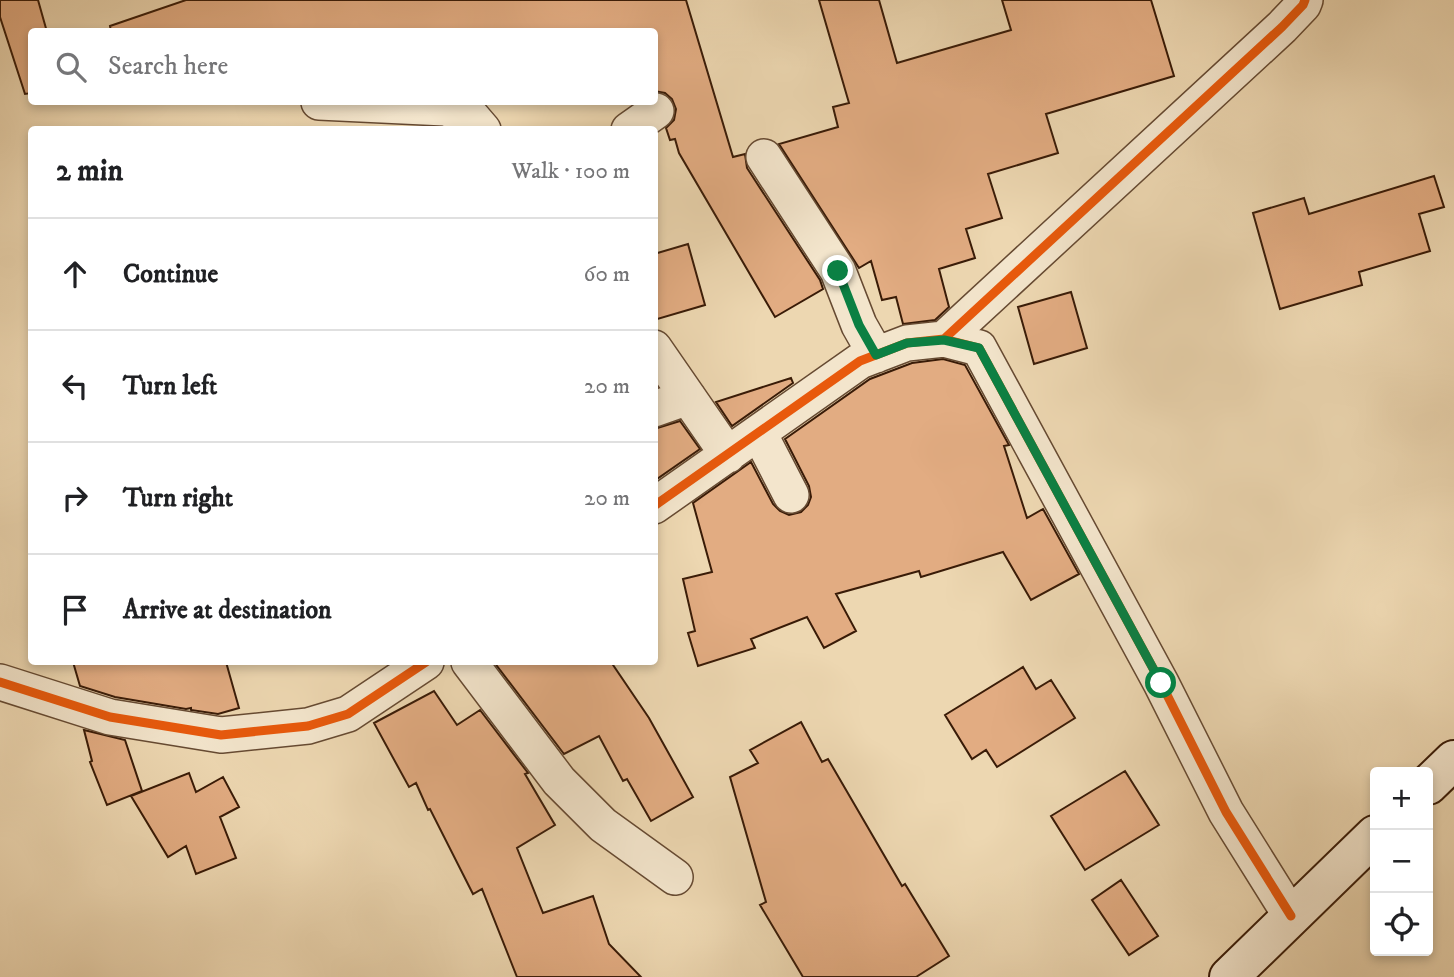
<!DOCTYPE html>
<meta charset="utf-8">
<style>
body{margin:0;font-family:"IM FELL DW Pica",serif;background:#f6f6f6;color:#202124}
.controls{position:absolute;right:21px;bottom:21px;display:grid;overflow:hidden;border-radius:7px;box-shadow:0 4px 10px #0003}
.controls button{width:63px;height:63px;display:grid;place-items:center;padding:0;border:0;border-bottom:2px solid #e0e0e0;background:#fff;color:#202124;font:35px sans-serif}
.stop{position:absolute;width:21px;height:21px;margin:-16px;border:5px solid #0b8043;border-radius:50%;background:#fff}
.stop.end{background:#0b8043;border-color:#fff;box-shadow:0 2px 7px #0008}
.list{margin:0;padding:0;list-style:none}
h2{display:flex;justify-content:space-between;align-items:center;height:91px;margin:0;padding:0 28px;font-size:30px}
h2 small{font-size:23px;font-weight:400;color:#757577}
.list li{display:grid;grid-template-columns:46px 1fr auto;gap:21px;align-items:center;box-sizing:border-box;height:112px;padding:0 28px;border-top:2px solid #e0e0e0}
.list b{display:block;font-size:26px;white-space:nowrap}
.list em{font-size:23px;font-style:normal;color:#757577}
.icon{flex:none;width:38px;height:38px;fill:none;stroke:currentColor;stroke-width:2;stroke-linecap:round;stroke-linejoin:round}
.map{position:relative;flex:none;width:1454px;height:977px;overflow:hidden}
.search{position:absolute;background:#fff;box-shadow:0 4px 10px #0003;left:28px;top:28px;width:630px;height:77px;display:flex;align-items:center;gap:18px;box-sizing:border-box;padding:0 24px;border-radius:7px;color:#757577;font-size:26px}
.panel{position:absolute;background:#fff;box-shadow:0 4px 10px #0003;left:28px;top:126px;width:630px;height:539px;border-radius:7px}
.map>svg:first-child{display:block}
.building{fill:#e2ac82;stroke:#391b07;stroke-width:2}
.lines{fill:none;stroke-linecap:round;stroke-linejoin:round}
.street-casing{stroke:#664a32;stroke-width:38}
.secondary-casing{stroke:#391b07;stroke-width:42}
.street{stroke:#f3e5cc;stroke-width:35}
.secondary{stroke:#f3e5cc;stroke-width:38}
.cycleway-casing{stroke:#f3e5cc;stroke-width:13}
.cycleway{stroke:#e8590c;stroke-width:9}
.route{stroke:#0b8043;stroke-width:9}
</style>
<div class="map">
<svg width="1454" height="977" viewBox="0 0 1454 977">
<rect width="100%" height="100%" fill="#edd7b1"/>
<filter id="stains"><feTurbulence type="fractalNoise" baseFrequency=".00286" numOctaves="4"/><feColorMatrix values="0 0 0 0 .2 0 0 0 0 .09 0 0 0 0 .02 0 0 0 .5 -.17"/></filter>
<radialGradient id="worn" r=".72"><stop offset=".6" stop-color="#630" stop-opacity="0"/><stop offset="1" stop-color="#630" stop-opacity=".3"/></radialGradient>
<path class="building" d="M 0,0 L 38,0 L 47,32 L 32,32 L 32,93 L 25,94 L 0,17 Z
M 186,0 L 686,0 L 733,157 L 745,154 L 747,168 L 820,280 L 823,289 L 775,317 L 679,153 L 675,139 L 670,140 L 666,128 L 674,120 L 676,109 L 672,99 L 665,93 L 654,91 L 654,32 L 111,32 L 110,26 Z
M 819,0 L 879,0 L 897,63 L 1011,30 L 1002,0 L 1151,0 L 1174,76 L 1046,114 L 1058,153 L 988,174 L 1002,218 L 966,229 L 975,258 L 939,269 L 949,307 L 935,320 L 903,324 L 896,297 L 882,300 L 871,261 L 859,268 L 779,144 L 838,127 L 833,107 L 849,103 Z
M 1434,176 L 1444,207 L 1419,214 L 1430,251 L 1359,272 L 1362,285 L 1280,309 L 1253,213 L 1304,198 L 1309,214 Z
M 688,244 L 705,305 L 654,320 L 654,254 Z
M 1071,292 L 1087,348 L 1034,364 L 1018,307 Z
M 943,359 L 965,365 L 1009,445 L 1004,446 L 1027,518 L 1043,509 L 1079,574 L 1031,600 L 1003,552 L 921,577 L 919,571 L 836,594 L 856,631 L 824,648 L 807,617 L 751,639 L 755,648 L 698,666 L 688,633 L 695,631 L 683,579 L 712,572 L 693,503 L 751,462 L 773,504 L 780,511 L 789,515 L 801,512 L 808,505 L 811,497 L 809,486 L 785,439 L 870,379 L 912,363 Z
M 791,378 L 793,383 L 732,426 L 716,402 Z
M 680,421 L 700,449 L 654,481 L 654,429 Z
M 73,662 L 226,662 L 239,708 L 218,714 L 191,710 L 191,708 L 186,709 L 115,697 L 80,686 Z
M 494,662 L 611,662 L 649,718 L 693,797 L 651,821 L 627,779 L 623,781 L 599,736 L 564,754 Z
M 1023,667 L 1036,689 L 1051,680 L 1075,718 L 997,767 L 986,750 L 972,759 L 945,715 Z
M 434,691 L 457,725 L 480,710 L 528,773 L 525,774 L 555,825 L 517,848 L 543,913 L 593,896 L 609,944 L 641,977 L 517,977 L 482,889 L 473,894 L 430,809 L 428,810 L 416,783 L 409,787 L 374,723 Z
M 801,722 L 822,762 L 828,759 L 902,886 L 905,884 L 949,956 L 916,977 L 803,977 L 760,905 L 766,902 L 730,777 L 758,763 L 750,750 Z
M 84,730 L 125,740 L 142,791 L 107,805 L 90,762 L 92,761 Z
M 1125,771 L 1159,825 L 1085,870 L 1051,816 Z
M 189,773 L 196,792 L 223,777 L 239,807 L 220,817 L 236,858 L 196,874 L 186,846 L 168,857 L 131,796 Z
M 1121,880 L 1158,936 L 1129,955 L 1092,900 Z"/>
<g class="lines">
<defs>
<path id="street" d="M 319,102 L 445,108 L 471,116 L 483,130
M 629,130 L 656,111
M 764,157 L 838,271 L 859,325 L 876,355
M 944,339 L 1282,27 L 1303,5 L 1305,0
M 654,348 L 728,455
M 654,409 L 688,397
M 759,433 L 791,495
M 654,506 L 860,361 L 907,343 L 944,339 L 979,348 L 1161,683 L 1226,812 L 1291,916
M 469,662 L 559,781 L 603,825 L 675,877
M 0,682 L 110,717 L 221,735 L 308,726 L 348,714 L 426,662"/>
<path id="secondary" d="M 1428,785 L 1454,760
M 1229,977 L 1375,835"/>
</defs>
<use href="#street" class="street-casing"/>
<use href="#secondary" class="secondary-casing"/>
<use href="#street" class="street"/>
<use href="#secondary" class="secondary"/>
<defs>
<path id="cycleway" d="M 944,339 L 1282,27 L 1303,5 L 1305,0
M 654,506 L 860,361 L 907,343 L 944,339 L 979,348 L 1161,683 L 1226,812 L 1291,916
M 0,682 L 110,717 L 221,735 L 308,726 L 348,714 L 426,662"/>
</defs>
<use href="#cycleway" class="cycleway-casing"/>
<use href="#cycleway" class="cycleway"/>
</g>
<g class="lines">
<path class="route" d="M 838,271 L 859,325 L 876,355 L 907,343 L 944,340 L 979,348 L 1161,683"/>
</g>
<rect width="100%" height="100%" filter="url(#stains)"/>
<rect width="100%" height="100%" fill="url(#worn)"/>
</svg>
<div class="controls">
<button>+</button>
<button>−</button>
<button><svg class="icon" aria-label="locate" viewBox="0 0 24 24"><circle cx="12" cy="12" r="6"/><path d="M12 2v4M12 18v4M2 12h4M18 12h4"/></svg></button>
</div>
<div class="stop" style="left:1161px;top:683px"></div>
<div class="stop end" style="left:838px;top:271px"></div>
<div class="search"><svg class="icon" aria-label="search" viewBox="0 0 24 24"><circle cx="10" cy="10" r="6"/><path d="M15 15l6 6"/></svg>Search here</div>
<section class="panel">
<h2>2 min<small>Walk · 100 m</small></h2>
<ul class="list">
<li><svg class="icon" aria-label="ahead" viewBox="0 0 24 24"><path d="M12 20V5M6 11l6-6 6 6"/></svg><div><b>Continue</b></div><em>60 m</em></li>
<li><svg class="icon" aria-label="left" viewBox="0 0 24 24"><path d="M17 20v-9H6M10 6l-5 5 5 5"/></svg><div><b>Turn left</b></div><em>20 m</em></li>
<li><svg class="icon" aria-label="right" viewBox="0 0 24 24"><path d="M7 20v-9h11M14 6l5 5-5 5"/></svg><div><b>Turn right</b></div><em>20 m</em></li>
<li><svg class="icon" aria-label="arrive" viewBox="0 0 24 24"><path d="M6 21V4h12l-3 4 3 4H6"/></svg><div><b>Arrive at destination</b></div></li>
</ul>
</section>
</div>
